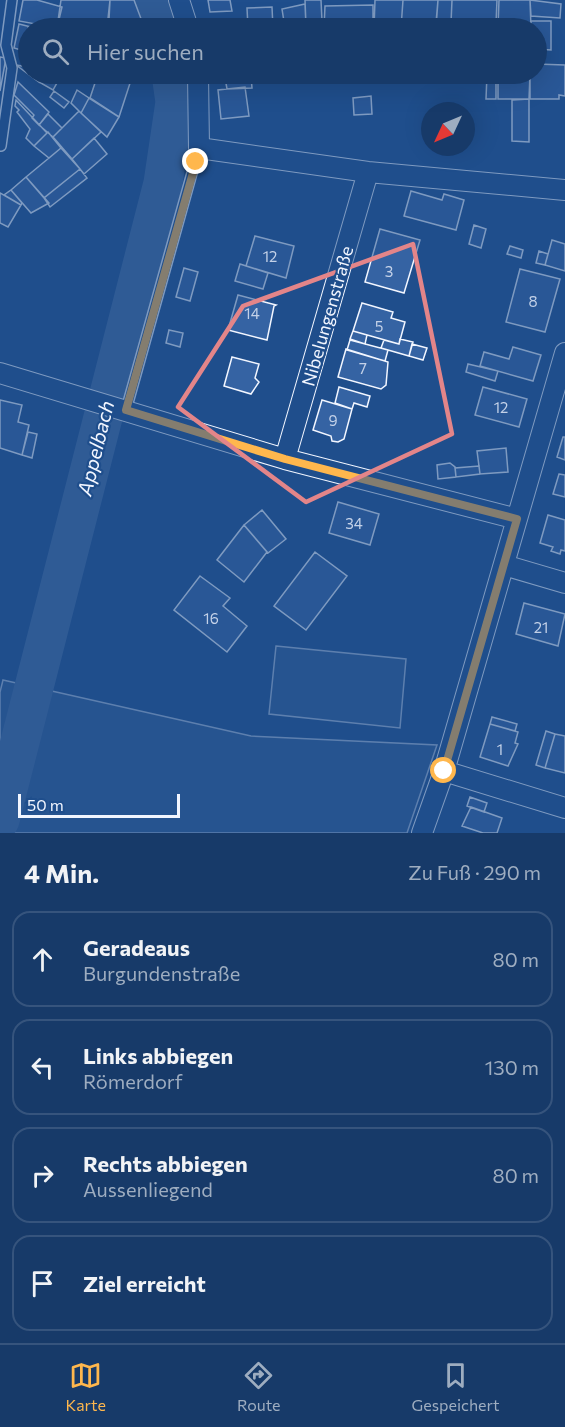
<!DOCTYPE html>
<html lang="de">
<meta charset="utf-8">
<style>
body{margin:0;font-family:Commissioner,sans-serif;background:#20416f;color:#f1f3f6}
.compass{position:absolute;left:421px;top:102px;width:54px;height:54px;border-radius:50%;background:#173a69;box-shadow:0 6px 24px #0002;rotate:226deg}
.scale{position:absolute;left:18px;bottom:15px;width:162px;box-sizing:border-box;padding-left:6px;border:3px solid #f2f6ff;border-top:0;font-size:16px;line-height:21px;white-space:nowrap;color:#f2f6ff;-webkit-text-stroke:4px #1f4e8c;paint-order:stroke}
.stop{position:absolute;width:18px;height:18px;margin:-14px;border:4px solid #ffb74d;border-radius:50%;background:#fff}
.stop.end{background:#ffb74d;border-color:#fff;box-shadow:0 2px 6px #0008}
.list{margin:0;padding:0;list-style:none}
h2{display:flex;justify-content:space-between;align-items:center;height:78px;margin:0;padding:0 24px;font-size:26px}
h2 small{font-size:20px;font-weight:400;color:#9eadc0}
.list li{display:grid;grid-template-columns:39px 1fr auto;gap:18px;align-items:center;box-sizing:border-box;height:96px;margin:0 12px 12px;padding:0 12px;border:2px solid #36547d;border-radius:18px}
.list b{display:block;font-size:22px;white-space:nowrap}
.list p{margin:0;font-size:20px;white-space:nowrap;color:#9eadc0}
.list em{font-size:20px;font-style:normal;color:#9eadc0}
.icon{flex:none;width:33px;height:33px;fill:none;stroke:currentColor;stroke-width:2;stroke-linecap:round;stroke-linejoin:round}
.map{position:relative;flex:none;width:565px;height:833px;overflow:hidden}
.search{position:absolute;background:#173a69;box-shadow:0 6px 24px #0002;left:18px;right:18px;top:18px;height:66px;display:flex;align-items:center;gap:15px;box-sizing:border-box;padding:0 21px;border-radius:33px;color:#9eadc0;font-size:22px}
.sheet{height:510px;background:#173a69}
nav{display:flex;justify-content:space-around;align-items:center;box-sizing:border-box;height:84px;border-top:2px solid #36547d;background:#173a69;font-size:16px;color:#9eadc0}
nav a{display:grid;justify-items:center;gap:3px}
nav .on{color:#ffb74d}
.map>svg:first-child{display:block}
.green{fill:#305b95;stroke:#a8bbd7;stroke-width:1.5}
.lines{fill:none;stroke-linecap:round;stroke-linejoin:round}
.river{stroke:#446ba0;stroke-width:39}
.building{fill:#3563a3;stroke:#f2f6ff;stroke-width:1.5}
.lane-casing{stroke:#f2f6ff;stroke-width:12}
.street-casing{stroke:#f2f6ff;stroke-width:22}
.lane{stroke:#1f4e8c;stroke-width:9}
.street{stroke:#1f4e8c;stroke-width:20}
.route{stroke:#ffb74d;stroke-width:8}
.marked{fill:none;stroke:#e38589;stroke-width:4.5;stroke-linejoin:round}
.labels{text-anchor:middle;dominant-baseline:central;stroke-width:4.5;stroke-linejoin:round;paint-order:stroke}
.number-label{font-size:15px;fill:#c3d1e8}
.street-label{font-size:18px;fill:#f2f6ff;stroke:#1f4e8c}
.water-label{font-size:20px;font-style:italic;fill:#f2f6ff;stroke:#1f4e8c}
</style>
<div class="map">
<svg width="565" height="833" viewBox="0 0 565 833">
<rect width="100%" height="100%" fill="#1f4e8c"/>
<path class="green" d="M 276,646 L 406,659 L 400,728 L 269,714 Z
M 3,680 L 251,736 L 437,745 L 407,833 L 0,833 L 0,692 Z"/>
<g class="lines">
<path class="river" d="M 148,0 L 158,28
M 0,820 L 163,183 L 175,102 L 171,74"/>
</g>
<path class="building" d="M 23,0 L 37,0 L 62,7 L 57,28 L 19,21 Z
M 61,0 L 110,0 L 107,28 L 57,28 Z
M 110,0 L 134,0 L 143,24 L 109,20 Z
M 208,0 L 230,0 L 232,11 L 210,12 Z
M 305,0 L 321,0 L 322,21 L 306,26 Z
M 375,0 L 403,0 L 401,28 L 374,28 Z
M 403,0 L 438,0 L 436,28 L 401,28 Z
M 438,0 L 452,0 L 451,23 L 436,23 Z
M 452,0 L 497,0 L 496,24 L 451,23 Z
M 499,0 L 530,0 L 531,28 L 498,28 Z
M 530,0 L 561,4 L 560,18 L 531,16 Z
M 305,4 L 306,26 L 322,21 L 322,28 L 285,28 L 282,9 Z
M 373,5 L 373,28 L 324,28 L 325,6 Z
M 272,7 L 273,28 L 248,28 L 247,8 Z
M 531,21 L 551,21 L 551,50 L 536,49 L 536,28 L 531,28 Z
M 460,23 L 496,24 L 496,28 L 460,28 Z
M 19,24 L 35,28 L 28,28 L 28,52 L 14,48 Z
M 0,57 L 6,58 L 0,91 Z
M 536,64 L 565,65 L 565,96 L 559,95 L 559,99 L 530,99 L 530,74 L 536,74 Z
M 16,65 L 28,67 L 28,74 L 43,74 L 39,82 Z
M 43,74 L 58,81 L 53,90 L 39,82 Z
M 98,74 L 133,74 L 119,117 L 90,98 Z
M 261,74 L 273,74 L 275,81 L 263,83 Z
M 487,74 L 496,74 L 496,99 L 486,99 Z
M 498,74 L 530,74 L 529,99 L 498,99 Z
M 251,76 L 252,88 L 227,89 L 225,78 Z
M 18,82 L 49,112 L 39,125 L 32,118 L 34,115 L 14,95 Z
M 245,87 L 249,116 L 221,119 L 218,90 Z
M 77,90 L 89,98 L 81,113 L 71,103 Z
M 54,91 L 69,102 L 64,108 L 50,97 Z
M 371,96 L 372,114 L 354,115 L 353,98 Z
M 89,98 L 119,117 L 107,137 L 81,113 Z
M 529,99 L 529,142 L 512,141 L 512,100 Z
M 16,100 L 47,133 L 34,146 L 26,138 L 30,129 L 17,112 L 19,110 L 15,106 Z
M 79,111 L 101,132 L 72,159 L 53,137 Z
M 48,114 L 62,128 L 53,137 L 39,125 Z
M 48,132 L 61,148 L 49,158 L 34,146 Z
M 94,138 L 107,154 L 84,174 L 72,159 Z
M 61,148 L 80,169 L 44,198 L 26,177 Z
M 80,169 L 87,178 L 50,207 L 44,198 Z
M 26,177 L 49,203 L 31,213 L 11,190 Z
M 11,190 L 22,203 L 21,205 L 4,195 Z
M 411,191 L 442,200 L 444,194 L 464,200 L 456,230 L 404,216 Z
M 0,193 L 21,205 L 8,227 L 0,223 Z
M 474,225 L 486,229 L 481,248 L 469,244 Z
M 380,229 L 420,240 L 404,293 L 365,282 Z
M 255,236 L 294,246 L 286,278 L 246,266 Z
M 552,240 L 565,244 L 565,271 L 545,265 Z
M 510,246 L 523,250 L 521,258 L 507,254 Z
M 539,251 L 548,254 L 545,265 L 536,263 Z
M 240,264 L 268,273 L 263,289 L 235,281 Z
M 184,268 L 198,272 L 190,301 L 176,297 Z
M 520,269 L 560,279 L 545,332 L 506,322 Z
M 238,295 L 276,305 L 274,306 L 267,340 L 228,330 Z
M 362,303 L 393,312 L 391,318 L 405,322 L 399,344 L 353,331 Z
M 169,330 L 183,333 L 180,347 L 166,343 Z
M 353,331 L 367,335 L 365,344 L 350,339 Z
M 400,339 L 413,342 L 409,356 L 381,348 L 384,340 L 399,344 Z
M 350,340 L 388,350 L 385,361 L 347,350 Z
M 412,344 L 427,348 L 423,360 L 409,356 Z
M 513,347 L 541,355 L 533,381 L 480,366 L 484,352 L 509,359 Z
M 346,349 L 388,362 L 386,385 L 381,389 L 338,377 Z
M 232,357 L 259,364 L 255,378 L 259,382 L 251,394 L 224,386 Z
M 468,364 L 498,371 L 495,381 L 466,372 Z
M 339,387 L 370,396 L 367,407 L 354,403 L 352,409 L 335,403 Z
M 483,387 L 527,399 L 519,427 L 475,415 Z
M 0,400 L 22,405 L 18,422 L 29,425 L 22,455 L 0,448 Z
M 322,400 L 352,409 L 344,439 L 338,442 L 332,441 L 331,436 L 313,430 Z
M 28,432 L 37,434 L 32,458 L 22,455 Z
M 563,437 L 565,437 L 565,460 L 557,457 Z
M 506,448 L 508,472 L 480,474 L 477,451 Z
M 450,463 L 455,467 L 456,477 L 438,479 L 437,465 Z
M 479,466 L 480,474 L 456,477 L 455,468 Z
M 559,474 L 565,475 L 565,497 L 553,494 Z
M 338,502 L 379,514 L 370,545 L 329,533 Z
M 262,510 L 286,539 L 268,553 L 244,525 Z
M 548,515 L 565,520 L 565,551 L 561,550 L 560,554 L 551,551 L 553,547 L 540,543 Z
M 244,525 L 267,552 L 244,582 L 217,560 Z
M 315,552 L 347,576 L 306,630 L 274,606 Z
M 200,576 L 230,598 L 223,606 L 247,626 L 227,652 L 174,610 Z
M 524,603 L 565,614 L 558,646 L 516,634 Z
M 492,717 L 517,724 L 515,731 L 490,724 Z
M 490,724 L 518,732 L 515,743 L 518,744 L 508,766 L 480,757 Z
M 546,731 L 555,734 L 545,768 L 536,765 Z
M 555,734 L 565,736 L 565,773 L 545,768 Z
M 470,797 L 487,803 L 484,812 L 467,806 Z
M 471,807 L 502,818 L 497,833 L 483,833 L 462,826 Z"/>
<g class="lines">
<defs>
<path id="lane" d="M 1,146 L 12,68 L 6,45 L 12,0
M 126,410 L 199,148"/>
<path id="street" d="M 179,0 L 188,28
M 198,74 L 199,148 L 368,172 L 565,190
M 0,373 L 285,459 L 517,519
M 285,459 L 368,172
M 504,565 L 565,583
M 444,771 L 565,808
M 422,833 L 444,771 L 565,353"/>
</defs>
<use href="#lane" class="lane-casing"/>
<use href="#street" class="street-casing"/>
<use href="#lane" class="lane"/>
<use href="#street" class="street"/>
</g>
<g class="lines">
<path class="route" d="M 196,162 L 126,410 L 285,459 L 517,519 L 444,771"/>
</g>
<path d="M0 0H565V833H0ZM 413,244 L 452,434 L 306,502 L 178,407 L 243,306 Z" fill="#1f4e8c" fill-opacity=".55" fill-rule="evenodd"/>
<path class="marked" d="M 413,244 L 452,434 L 306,502 L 178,407 L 243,306 Z"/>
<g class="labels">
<g class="number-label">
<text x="270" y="256">12</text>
<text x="389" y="271">3</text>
<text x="533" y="301">8</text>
<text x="252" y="313">14</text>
<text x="379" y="326">5</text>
<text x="363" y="368">7</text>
<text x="501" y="407">12</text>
<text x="333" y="420">9</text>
<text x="354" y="523">34</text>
<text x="211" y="618">16</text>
<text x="541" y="627">21</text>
<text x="500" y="749">1</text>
</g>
<g class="street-label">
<text transform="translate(327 316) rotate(-74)">Nibelungenstraße</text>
</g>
<g class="water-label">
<text transform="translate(95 448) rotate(-76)">Appelbach</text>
</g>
</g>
</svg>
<svg class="compass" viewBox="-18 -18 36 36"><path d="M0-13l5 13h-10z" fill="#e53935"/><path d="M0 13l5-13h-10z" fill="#9eadc0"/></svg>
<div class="scale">50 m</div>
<div class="stop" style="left:444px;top:771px"></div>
<div class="stop end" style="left:196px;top:162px"></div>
<div class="search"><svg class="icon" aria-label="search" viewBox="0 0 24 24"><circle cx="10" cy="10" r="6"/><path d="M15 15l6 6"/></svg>Hier suchen</div>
</div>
<section class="sheet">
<h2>4 Min.<small>Zu Fuß · 290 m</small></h2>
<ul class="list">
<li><svg class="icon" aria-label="ahead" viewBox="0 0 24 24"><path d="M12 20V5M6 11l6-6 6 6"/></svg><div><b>Geradeaus</b><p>Burgundenstraße</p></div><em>80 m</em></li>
<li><svg class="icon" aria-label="left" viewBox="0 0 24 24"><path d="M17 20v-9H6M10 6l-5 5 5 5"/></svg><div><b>Links abbiegen</b><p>Römerdorf</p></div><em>130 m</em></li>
<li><svg class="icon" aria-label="right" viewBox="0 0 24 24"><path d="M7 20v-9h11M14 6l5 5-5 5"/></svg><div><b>Rechts abbiegen</b><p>Aussenliegend</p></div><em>80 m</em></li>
<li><svg class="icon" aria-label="arrive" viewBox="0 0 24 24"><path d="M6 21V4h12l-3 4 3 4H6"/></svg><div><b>Ziel erreicht</b></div></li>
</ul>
</section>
<nav>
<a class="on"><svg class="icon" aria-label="map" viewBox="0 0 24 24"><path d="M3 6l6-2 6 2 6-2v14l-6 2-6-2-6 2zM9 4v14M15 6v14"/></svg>Karte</a>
<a><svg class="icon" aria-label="directions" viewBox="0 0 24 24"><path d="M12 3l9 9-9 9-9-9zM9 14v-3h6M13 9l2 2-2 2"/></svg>Route</a>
<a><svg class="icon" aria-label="saved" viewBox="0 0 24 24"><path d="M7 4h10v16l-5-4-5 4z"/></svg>Gespeichert</a>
</nav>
